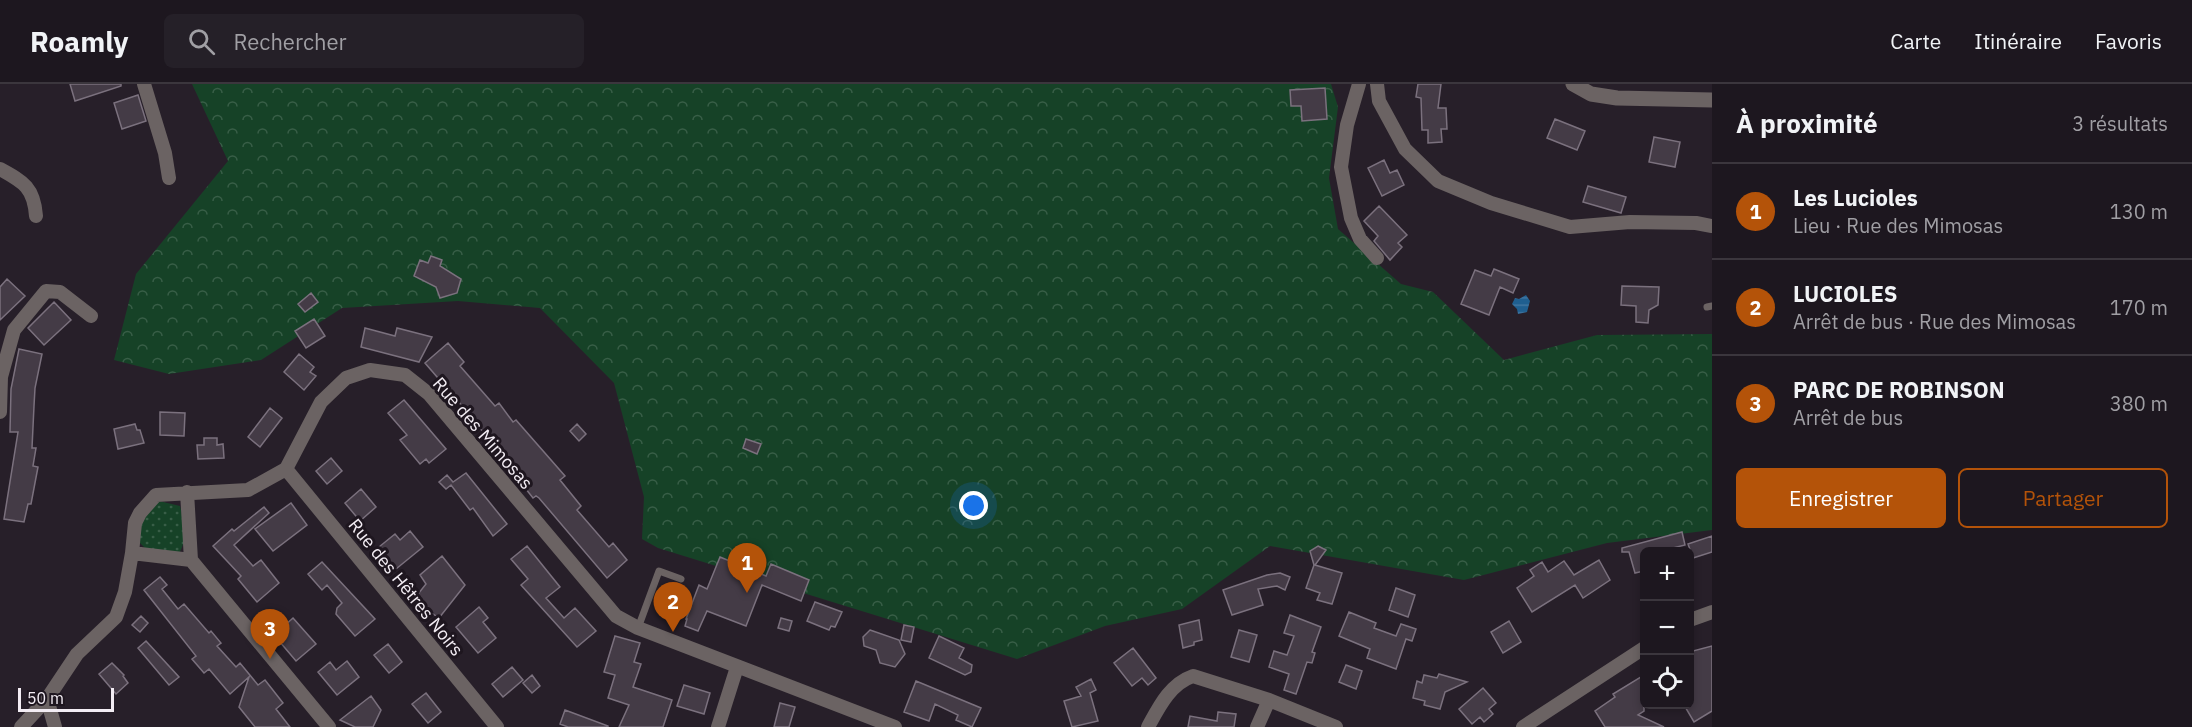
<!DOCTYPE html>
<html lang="fr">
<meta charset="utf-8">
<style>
body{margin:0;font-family:"IBM Plex Sans",sans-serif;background:#252028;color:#f1f3f6}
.controls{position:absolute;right:18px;bottom:18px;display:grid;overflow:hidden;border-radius:9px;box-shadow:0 3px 9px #0003}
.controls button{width:54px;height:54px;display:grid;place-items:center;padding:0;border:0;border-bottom:2px solid #3b363d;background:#1d171f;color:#f1f3f6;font:30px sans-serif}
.scale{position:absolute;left:18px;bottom:15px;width:96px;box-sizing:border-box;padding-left:6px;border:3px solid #f3edf4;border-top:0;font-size:16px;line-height:21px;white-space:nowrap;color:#f3edf4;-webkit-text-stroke:4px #1e161f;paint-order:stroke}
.you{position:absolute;left:974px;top:422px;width:21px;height:21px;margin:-15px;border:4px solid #fff;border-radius:50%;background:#1a73e8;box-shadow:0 0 0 9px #1a73e833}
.badge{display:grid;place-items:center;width:39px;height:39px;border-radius:50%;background:#b45309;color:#fff;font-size:20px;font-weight:700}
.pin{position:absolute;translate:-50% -50px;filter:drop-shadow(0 2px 3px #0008)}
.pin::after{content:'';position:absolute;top:32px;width:21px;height:18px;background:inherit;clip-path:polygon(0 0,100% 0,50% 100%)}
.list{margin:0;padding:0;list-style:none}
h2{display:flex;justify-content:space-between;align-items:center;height:78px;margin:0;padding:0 24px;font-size:26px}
h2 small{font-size:20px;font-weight:400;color:#a09fa4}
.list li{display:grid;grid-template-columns:39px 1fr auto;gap:18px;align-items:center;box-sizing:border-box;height:96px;padding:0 24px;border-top:2px solid #3b363d}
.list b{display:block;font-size:22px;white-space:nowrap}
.list p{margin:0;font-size:20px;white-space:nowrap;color:#a09fa4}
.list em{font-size:20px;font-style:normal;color:#a09fa4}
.actions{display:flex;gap:12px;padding:18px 24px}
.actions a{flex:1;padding:14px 0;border:2px solid #b45309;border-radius:9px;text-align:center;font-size:21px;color:#b45309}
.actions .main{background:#b45309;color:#fff}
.icon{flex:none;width:33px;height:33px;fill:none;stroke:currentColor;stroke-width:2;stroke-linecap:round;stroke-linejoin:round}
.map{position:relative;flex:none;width:1712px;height:643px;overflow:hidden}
header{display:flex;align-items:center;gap:36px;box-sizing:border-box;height:84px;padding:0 30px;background:#1d171f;border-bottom:2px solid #3b363d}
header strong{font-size:28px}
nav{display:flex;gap:33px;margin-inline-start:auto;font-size:21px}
.search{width:420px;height:54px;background:#252028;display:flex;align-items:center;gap:15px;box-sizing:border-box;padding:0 21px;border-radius:9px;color:#a09fa4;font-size:22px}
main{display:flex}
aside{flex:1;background:#1d171f}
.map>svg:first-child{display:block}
.grass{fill:url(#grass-dots)}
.forest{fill:url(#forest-crowns)}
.water{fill:url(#water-rules)}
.building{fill:#443b46;stroke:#7b717e;stroke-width:1.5}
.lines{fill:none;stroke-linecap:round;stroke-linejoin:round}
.service{stroke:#6b6363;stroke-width:7}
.minor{stroke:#6b6363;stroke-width:14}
.tertiary{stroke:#6b6363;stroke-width:15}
.labels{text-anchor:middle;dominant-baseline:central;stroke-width:6;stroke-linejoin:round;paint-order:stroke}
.street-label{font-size:18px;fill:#f3edf4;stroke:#1e161f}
</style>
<header>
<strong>Roamly</strong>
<div class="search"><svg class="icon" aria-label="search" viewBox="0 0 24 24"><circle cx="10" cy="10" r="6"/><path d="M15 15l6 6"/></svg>Rechercher</div>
<nav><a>Carte</a><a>Itinéraire</a><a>Favoris</a></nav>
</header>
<main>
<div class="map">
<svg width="1712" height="643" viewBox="0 0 1712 643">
<defs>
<pattern id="grass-dots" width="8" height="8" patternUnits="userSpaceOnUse" patternTransform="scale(1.5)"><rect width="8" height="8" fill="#164227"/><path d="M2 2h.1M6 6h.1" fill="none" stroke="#385e47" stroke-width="1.8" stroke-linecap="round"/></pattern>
<pattern id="forest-crowns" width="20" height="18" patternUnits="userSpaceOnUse" patternTransform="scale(1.5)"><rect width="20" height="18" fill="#164227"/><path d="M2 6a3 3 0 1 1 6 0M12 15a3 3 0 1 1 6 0" fill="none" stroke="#385e47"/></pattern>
<pattern id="water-rules" width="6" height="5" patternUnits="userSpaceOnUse" patternTransform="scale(1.5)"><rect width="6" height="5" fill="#1f5f90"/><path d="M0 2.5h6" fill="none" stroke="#4076a0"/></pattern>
</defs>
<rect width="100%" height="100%" fill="#271f29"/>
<path class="grass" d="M 159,417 L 180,422 C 183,436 188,456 179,469 L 146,465 L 138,457 L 142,433 Z"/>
<path class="forest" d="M 192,0 L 1331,0 L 1338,23 L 1329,94 L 1338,145 L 1401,200 L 1433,208 L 1504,276 L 1597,251 L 1712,250 L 1712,446 L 1607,459 L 1464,496 L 1270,462 L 1182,525 L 1105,542 L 1017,575 L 658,464 L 642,455 L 644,413 L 614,299 L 540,224 L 458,217 L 342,224 L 261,276 L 169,290 L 114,276 L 136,190 L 228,77 Z"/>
<path class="water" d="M 1526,211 L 1530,217 L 1527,228 L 1518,230 L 1517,225 L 1512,220 L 1515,214 L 1519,215 Z"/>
<path class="building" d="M 70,0 L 121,0 L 121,2 L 75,17 Z
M 1418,0 L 1441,0 L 1438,24 L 1446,24 L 1447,45 L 1441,45 L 1442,58 L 1428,59 L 1428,46 L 1422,46 L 1421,14 L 1416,13 Z
M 1325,4 L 1327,35 L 1302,37 L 1301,22 L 1291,22 L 1290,6 Z
M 138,11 L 146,37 L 122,45 L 114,19 Z
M 1555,35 L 1585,47 L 1577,66 L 1547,54 Z
M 1654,53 L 1680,58 L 1675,83 L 1649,78 Z
M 1384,76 L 1390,89 L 1397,86 L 1404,101 L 1382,112 L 1368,84 Z
M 1588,102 L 1626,113 L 1621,129 L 1583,118 Z
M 1379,122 L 1407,151 L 1398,159 L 1402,163 L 1390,176 L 1374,157 L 1378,152 L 1364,137 Z
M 431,172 L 442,176 L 440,182 L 461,195 L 457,209 L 440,214 L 436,203 L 414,192 L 420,176 L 428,179 Z
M 1494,185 L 1519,195 L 1513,209 L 1500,203 L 1489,231 L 1461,220 L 1475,186 L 1491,192 Z
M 7,195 L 25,212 L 0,236 L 0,203 Z
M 1622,202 L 1659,203 L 1658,221 L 1649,226 L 1648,239 L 1636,238 L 1636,222 L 1621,221 Z
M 311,209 L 318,218 L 305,228 L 298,220 Z
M 54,218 L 71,236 L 44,261 L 28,244 Z
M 314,235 L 325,252 L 306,264 L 295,247 Z
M 365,244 L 395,252 L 397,244 L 432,253 L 419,278 L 361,263 Z
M 448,259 L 464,278 L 460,282 L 495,322 L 499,319 L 513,338 L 516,336 L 565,392 L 560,396 L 581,422 L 577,426 L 609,463 L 613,459 L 627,476 L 607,494 L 539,414 L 536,412 L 533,414 L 496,367 L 476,338 L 425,279 Z
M 19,265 L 42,270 L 35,304 L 34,322 L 32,364 L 36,364 L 33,382 L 38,383 L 31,420 L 28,420 L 24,438 L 4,435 L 18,348 L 10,348 L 11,305 Z
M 299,270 L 314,283 L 310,288 L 316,292 L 304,306 L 284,288 Z
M 404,316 L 446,365 L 429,379 L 426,375 L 420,380 L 400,356 L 407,351 L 388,329 Z
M 270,324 L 282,334 L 260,363 L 248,353 Z
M 160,328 L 185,329 L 184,352 L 160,351 Z
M 135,340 L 137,346 L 140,346 L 144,359 L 118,365 L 114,345 Z
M 577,340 L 586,350 L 579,357 L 570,347 Z
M 204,354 L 217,354 L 217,361 L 223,360 L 224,374 L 198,375 L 197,361 L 204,361 Z
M 746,355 L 761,360 L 757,370 L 743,364 Z
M 331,374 L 342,387 L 327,400 L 316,387 Z
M 466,389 L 507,440 L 493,452 L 473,424 L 470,426 L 451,401 L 446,405 L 439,398 L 447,391 L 453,398 Z
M 361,405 L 376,423 L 360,437 L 345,419 Z
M 291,419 L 307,441 L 273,467 L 255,445 Z
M 264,423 L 269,429 L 234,461 L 253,482 L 261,476 L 279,499 L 257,518 L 238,495 L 241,492 L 213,462 L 232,445 L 234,447 Z
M 410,447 L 423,463 L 391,489 L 374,467 L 395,450 L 400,456 Z
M 1682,448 L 1685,461 L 1665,466 L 1666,468 L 1644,468 L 1644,487 L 1635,489 L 1629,468 L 1622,468 L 1622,464 Z
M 1712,452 L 1712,468 L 1693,474 L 1688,460 Z
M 527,462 L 560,503 L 546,514 L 564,534 L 575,524 L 596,547 L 577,563 L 521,501 L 528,495 L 511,475 Z
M 1318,462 L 1326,466 L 1315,481 L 1342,489 L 1332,520 L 1317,516 L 1320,509 L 1306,504 L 1314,481 L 1310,467 Z
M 442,472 L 465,501 L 439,534 L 416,518 L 418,510 L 426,500 L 420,491 Z
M 720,473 L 766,492 L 771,480 L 809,496 L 801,517 L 762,501 L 746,542 L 707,527 L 698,547 L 685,542 L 687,535 L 686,535 L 699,501 L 707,505 Z
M 1599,476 L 1610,496 L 1583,514 L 1575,501 L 1532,528 L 1517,504 L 1534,492 L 1530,486 L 1542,478 L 1548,488 L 1564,477 L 1574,491 Z
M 322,478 L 375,535 L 355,552 L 336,530 L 337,524 L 342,519 L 327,501 L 322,506 L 308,490 Z
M 1280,489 L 1290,493 L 1285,506 L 1277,502 L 1258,505 L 1263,521 L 1232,531 L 1223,506 L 1267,491 Z
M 160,493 L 167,501 L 162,505 L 178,525 L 184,520 L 209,549 L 211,547 L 221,559 L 217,562 L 236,583 L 240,579 L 258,601 L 265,596 L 283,619 L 276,625 L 290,643 L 255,643 L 239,623 L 249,593 L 230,610 L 209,585 L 204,589 L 192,575 L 196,572 L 144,506 Z
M 1396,504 L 1415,511 L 1408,533 L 1389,526 Z
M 815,518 L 842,528 L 835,543 L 831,542 L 829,546 L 807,537 Z
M 479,523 L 488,534 L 483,538 L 496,554 L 478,569 L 456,543 Z
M 1349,528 L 1376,539 L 1374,544 L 1396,552 L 1401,540 L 1416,545 L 1412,557 L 1406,555 L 1396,585 L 1367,574 L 1370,565 L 1339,552 Z
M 1290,531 L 1321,543 L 1312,568 L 1315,569 L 1312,579 L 1307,578 L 1296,610 L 1284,606 L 1289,590 L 1269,583 L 1274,567 L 1287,571 L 1294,552 L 1284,549 Z
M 141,532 L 148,539 L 140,548 L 132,541 Z
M 293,534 L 316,560 L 296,577 L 274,551 Z
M 781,534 L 792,537 L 789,547 L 778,544 Z
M 1199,536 L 1202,556 L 1194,558 L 1194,561 L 1183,564 L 1179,541 Z
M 1509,537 L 1521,558 L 1503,569 L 1491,548 Z
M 904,541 L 914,543 L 911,558 L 901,556 Z
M 870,546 L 899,556 L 905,570 L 895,583 L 880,579 L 876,566 L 864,562 L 863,553 Z
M 1239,546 L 1257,551 L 1249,578 L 1231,573 Z
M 615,552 L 640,559 L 634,578 L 641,580 L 633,603 L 672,616 L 663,643 L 619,643 L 629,621 L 608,614 L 615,591 L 604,588 Z
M 939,552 L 964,564 L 959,574 L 972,581 L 971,588 L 965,591 L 929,574 Z
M 146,557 L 179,593 L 169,601 L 138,564 Z
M 388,560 L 402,578 L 389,589 L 374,571 Z
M 1712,562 L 1712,627 L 1694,638 L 1684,621 L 1689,621 L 1689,568 Z
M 1133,564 L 1156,594 L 1148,601 L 1142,594 L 1132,602 L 1114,579 Z
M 347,577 L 359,593 L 337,611 L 318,588 L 330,578 L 336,586 Z
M 112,579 L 124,591 L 123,592 L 128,599 L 116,610 L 99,590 Z
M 1346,581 L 1362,587 L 1356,605 L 1339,598 Z
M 512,583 L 523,596 L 503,613 L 492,600 Z
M 1439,590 L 1467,598 L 1445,608 L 1440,625 L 1424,621 L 1425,617 L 1413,614 L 1417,597 L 1422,599 L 1424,591 L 1437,594 Z
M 532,591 L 540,602 L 532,609 L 523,599 Z
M 1644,591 L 1644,627 L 1638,631 L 1664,643 L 1605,643 L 1595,627 L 1615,613 L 1613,610 Z
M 1091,595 L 1096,606 L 1090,609 L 1098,637 L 1072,643 L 1064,617 L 1081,612 L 1076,603 Z
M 916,597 L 981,624 L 972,643 L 956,636 L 958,631 L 935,620 L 929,637 L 904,628 Z
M 684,601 L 710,609 L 704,630 L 677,622 Z
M 1483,604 L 1496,619 L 1489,625 L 1493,630 L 1484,638 L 1480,633 L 1472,640 L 1459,625 Z
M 426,609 L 441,628 L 428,639 L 412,620 Z
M 371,612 L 381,626 L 373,643 L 355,643 L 340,636 Z
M 780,619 L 795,623 L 789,643 L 774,643 Z
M 565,626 L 608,642 L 608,643 L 568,643 L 560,640 Z
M 1218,628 L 1236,630 L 1234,643 L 1188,643 L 1190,632 L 1217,637 Z"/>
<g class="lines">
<path class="service" d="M 1707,223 L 1712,222
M 638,544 L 659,487 L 681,495"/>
<path class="minor" d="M 144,0 L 165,69 L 169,94
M 1359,0 L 1347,41 L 1341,83 L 1351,134 L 1360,155 L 1377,174
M 1377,0 L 1379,17 L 1405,65 L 1438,97 L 1491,119 L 1570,143 L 1630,138 L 1696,139 L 1712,142
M 0,85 C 24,98 34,104 36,132
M 0,328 L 1,293 L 14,246 L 46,207 L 60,208 L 91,232
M 286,385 L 497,643
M 187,408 L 191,476 L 329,643
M 132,469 L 191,476
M 1690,536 L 1712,528
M 21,643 L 47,615
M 55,643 L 47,615 L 77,570 L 116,533 L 125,508 L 132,469 L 135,439 L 140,429 L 156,411 L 248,406 L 286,385 L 321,318 L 346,294 L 370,286 L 405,291 L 429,310 L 616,532 L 638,544 L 895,643
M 718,643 L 737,583
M 1148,643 C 1159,623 1170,600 1193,592 L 1269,616 L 1336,643
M 1257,643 L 1269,616
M 1523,643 L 1644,564"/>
<path class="tertiary" d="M 1573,0 L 1591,10 L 1617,14 L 1712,16"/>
</g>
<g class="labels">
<g class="street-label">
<text transform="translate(483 349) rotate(49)">Rue des Mimosas</text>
<text transform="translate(406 503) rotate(51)">Rue des Hêtres Noirs</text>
</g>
</g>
</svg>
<div class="controls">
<button>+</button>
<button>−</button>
<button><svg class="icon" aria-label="locate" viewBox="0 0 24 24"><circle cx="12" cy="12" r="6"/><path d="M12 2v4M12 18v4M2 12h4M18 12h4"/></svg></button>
</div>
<div class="scale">50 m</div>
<div class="you"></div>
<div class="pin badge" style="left:747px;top:509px">1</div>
<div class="pin badge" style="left:673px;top:548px">2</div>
<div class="pin badge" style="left:270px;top:575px">3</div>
</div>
<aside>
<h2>À proximité<small>3 résultats</small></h2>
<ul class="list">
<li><span class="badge">1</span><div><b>Les Lucioles</b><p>Lieu · Rue des Mimosas</p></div><em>130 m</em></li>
<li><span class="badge">2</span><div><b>LUCIOLES</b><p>Arrêt de bus · Rue des Mimosas</p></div><em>170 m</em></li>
<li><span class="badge">3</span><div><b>PARC DE ROBINSON</b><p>Arrêt de bus</p></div><em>380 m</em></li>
</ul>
<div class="actions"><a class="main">Enregistrer</a><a>Partager</a></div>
</aside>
</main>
